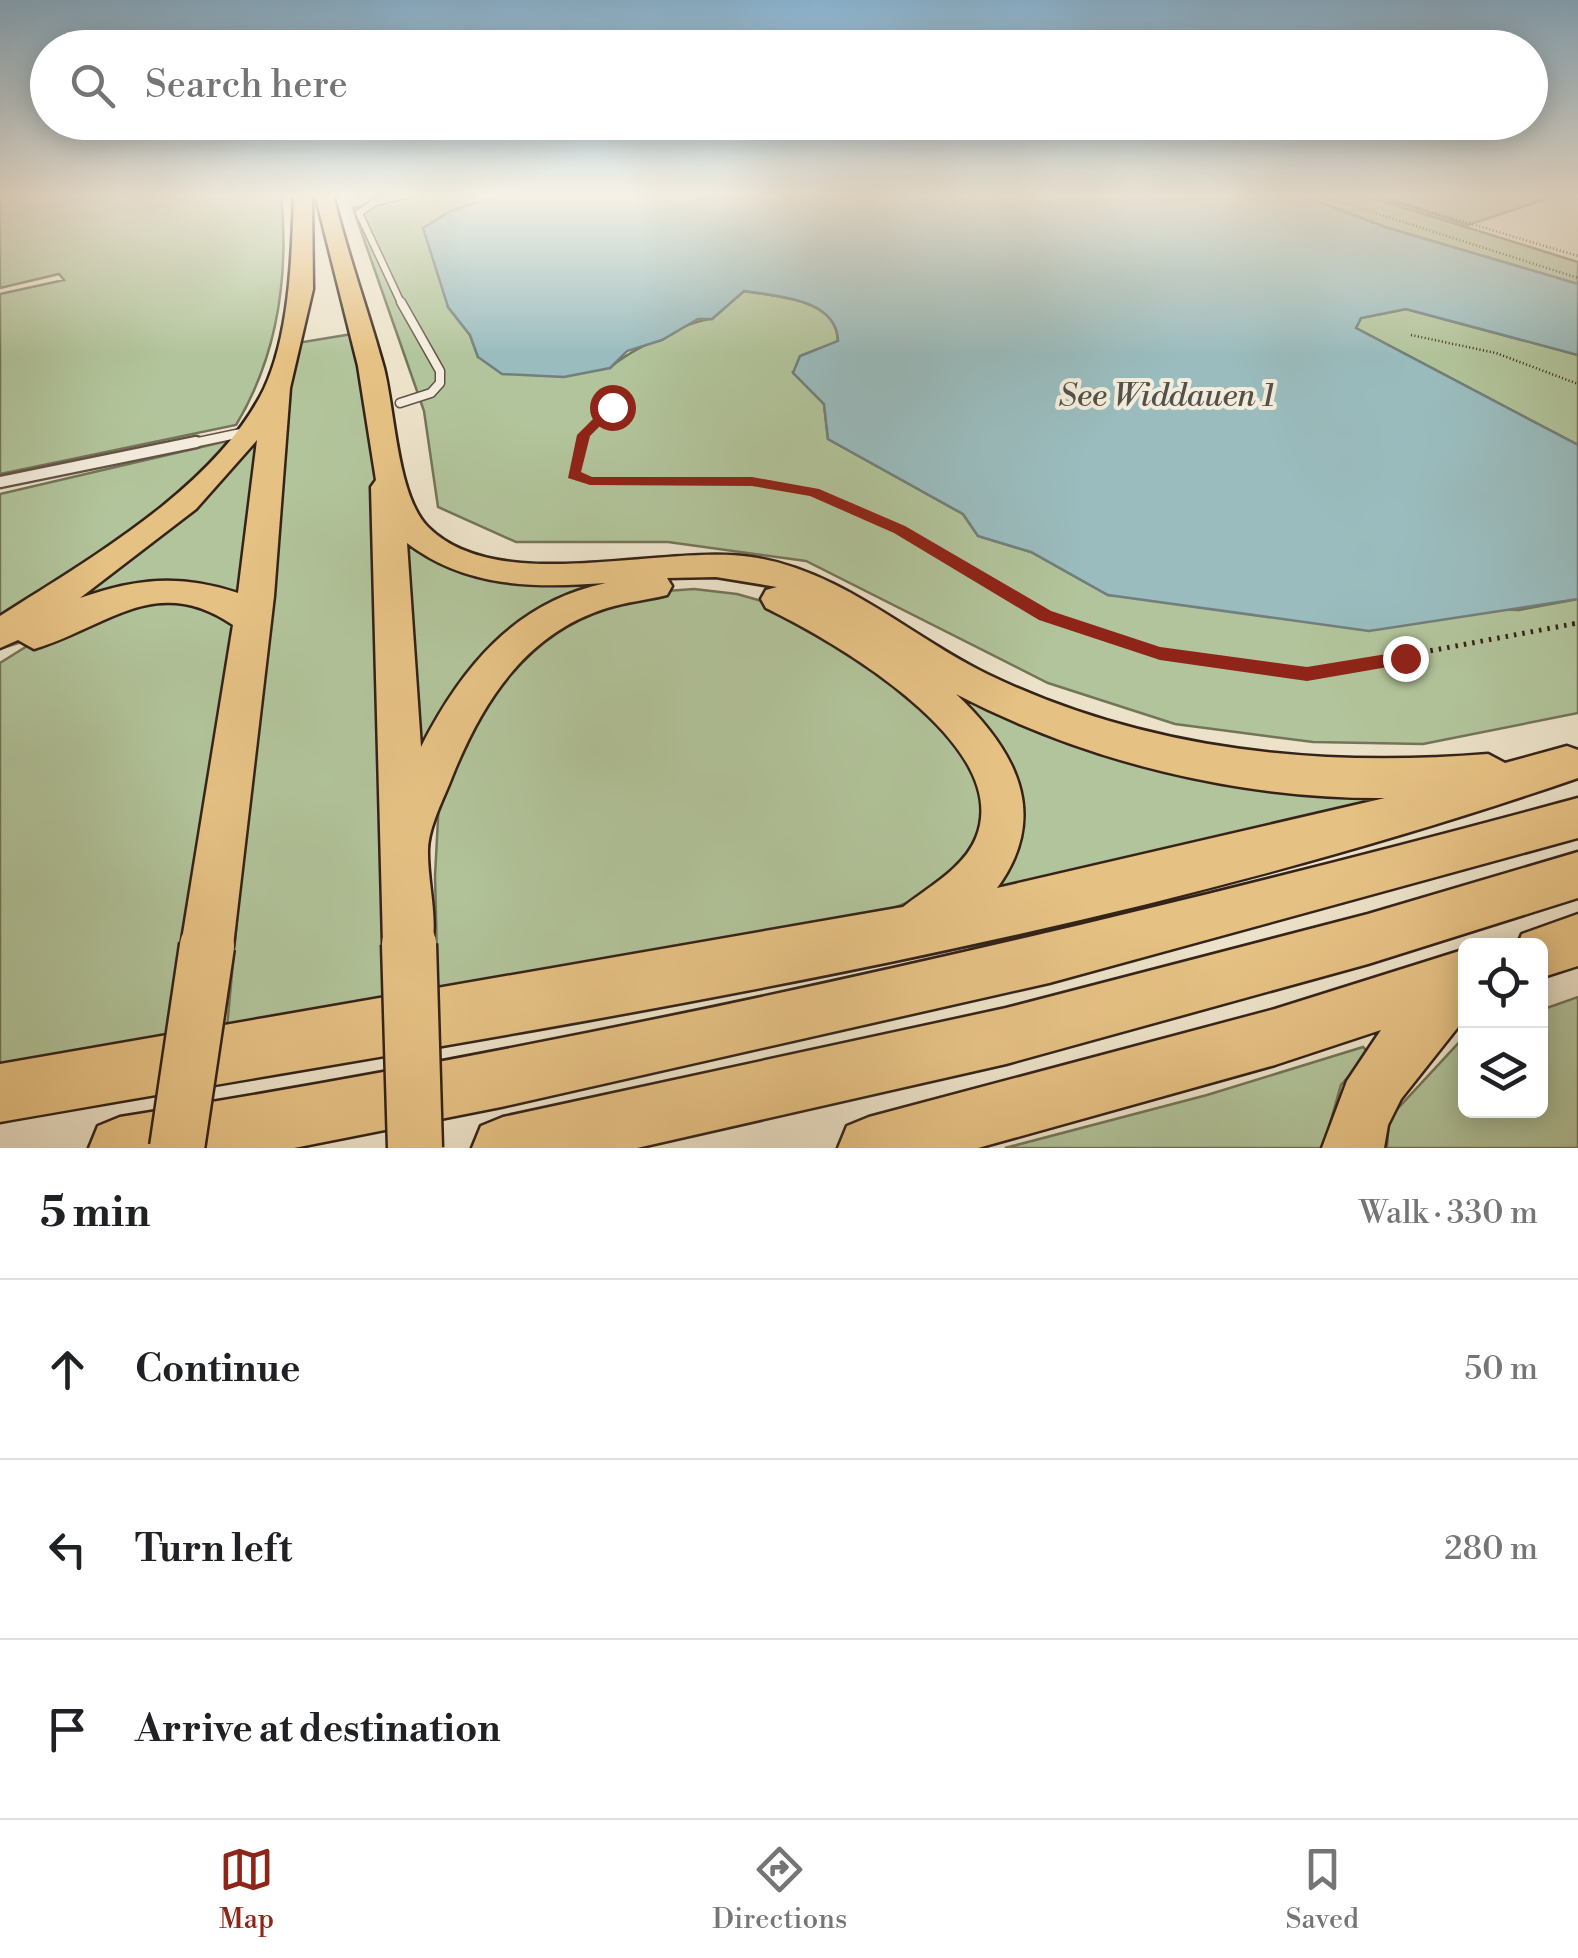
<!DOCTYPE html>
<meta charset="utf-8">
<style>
body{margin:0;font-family:"Libre Bodoni",serif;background:#f6f6f6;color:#202124}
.controls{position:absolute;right:30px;bottom:30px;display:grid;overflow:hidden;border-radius:15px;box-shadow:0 5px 25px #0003}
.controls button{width:90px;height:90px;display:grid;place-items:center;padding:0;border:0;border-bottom:2px solid #e0e0e0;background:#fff;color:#202124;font:50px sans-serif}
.stop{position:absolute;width:30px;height:30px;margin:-22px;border:8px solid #8f2418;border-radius:50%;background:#fff}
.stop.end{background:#8f2418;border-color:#fff;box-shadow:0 2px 10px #0008}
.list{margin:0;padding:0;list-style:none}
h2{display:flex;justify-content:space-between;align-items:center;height:130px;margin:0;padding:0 40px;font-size:42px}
h2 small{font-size:32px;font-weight:400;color:#757577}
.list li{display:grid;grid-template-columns:65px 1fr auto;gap:30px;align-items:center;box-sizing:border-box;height:180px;padding:0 40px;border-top:2px solid #e0e0e0}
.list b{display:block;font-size:38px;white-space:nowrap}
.list em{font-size:32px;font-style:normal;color:#757577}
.icon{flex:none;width:55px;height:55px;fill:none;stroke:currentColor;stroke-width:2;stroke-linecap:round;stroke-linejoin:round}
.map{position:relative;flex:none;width:1578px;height:1148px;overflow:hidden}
.search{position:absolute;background:#fff;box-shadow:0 5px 25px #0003;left:30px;right:30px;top:30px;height:110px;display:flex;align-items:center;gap:25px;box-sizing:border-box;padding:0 35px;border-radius:55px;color:#757577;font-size:38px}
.sheet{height:670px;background:#fff}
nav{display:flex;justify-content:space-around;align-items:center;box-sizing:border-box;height:140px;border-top:2px solid #e0e0e0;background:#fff;font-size:28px;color:#757577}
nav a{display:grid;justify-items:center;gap:5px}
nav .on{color:#8f2418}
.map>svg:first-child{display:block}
.green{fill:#b2c49b;stroke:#74745a;stroke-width:2.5}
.water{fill:#9abcbe;stroke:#727f7c;stroke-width:2.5}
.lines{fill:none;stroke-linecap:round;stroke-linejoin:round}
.service-far2-casing{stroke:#635345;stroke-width:9}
.service-far1-casing{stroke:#635345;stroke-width:11}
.service-casing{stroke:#635345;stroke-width:15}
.motorway-casing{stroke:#352319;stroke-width:5}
.path-far2{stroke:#352319;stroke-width:2.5;stroke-dasharray:1 2.5;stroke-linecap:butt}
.path-far1{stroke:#352319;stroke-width:4;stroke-dasharray:2.5 5;stroke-linecap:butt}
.path{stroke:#352319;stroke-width:5;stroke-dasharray:2.5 6;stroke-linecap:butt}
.service-far2{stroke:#f3ecdc;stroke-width:6}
.service-far1{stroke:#f3ecdc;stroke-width:8}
.service{stroke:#f3ecdc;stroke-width:10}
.motorway{fill:#e6c184;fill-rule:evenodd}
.motorway-bridge-casing{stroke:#352319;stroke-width:59;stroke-linecap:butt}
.motorway-bridge{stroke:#e6c184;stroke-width:54}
.route{fill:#8f2418}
.labels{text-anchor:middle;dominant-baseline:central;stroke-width:8;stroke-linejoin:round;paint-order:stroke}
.far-water-label{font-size:32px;font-style:italic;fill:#53514b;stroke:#f3ecdc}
</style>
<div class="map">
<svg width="1578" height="1148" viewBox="0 0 1578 1148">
<rect width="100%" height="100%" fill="#ece2c9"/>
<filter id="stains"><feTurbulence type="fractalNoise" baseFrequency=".002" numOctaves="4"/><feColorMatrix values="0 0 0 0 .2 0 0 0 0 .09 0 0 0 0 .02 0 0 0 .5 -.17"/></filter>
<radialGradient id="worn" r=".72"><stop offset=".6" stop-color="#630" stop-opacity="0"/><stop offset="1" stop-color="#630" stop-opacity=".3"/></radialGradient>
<path class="green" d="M 0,194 L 281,194 C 289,275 278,355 236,425 L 0,474 L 0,294 L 64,280 L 59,274 L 0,288 Z
M 428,194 L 503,194 L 451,211 L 448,307 L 470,335 L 478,357 L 610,368 C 625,353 692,319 712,319 L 744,291 C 776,297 837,298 838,341 L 793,372 L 824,404 L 828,439 L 963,514 L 978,536 L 1031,552 L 1108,595 L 1519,610 L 1578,599 L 1578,713 L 1423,744 L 1313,742 L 1175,724 L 1048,683 L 806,561 L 668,542 L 516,542 L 438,507 L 424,411 L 353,208 Z
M 1298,194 L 1360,194 L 1578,262 L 1578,284 L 1385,227 Z
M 1371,194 L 1561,194 L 1468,225 Z
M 1406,309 L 1578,355 L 1578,445 L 1356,328 L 1361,318 Z
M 352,334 L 375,464 L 385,1002 L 227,1027 L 286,394 L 297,343 Z
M 264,434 L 246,600 L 202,584 L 0,649 L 0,641 Z
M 240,438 L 191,490 L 0,625 L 0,494 Z
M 399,533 L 447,565 L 492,577 L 567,580 L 687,570 L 762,578 L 818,598 L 956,683 L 1075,738 L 1209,774 L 1393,798 L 988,895 C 996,860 1023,840 1017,796 C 1010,743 961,704 922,674 C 871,633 813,597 749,582 C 657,561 533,593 471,668 C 447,698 432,733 420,769 L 414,771 Z
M 694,589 L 737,594 L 783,607 L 830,634 L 965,739 L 990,835 L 925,896 L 883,912 L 438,997 L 435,876 L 439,800 L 467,711 L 567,617 L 653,592 Z
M 181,594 L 230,620 L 234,635 L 173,1045 L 0,1070 L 0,663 L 64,623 Z
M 1578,997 L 1578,1148 L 1387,1148 L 1389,1118 L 1465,1036 L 1466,1110 L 1540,1110 L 1541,1010 Z
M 1363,1047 L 1370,1054 L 1341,1085 L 1323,1148 L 1005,1148 L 1207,1095 Z"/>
<path class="water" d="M 503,194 L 1298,194 L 1385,227 L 1578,284 L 1578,355 L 1406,309 L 1361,318 L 1356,328 L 1578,445 L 1578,599 L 1369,631 L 1108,595 L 1031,552 L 978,536 L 963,514 L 828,439 L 824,404 L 793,373 L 800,356 L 838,341 C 837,298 775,296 744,291 L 712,319 L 698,319 L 662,340 L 627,351 L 610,368 L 564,377 L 502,374 L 478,357 L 470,335 L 448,307 L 423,228 L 451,211 Z"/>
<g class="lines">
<defs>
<path id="service-far2" d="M 402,305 L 359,213 L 375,202 L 411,194"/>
<path id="service-far1" d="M 400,403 L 431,393 L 440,383 L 440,371 L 401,302
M 184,445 L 241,433"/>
<path id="service" d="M 0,482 L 196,442"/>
<path id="motorway" d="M 294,194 L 312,194 L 313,289 L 290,388 L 274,596 L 233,946 L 225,964 L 207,972 L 189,964 L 181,946 L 233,625 C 156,572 107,627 34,649 L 18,640 L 0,648 L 0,616 C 89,559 216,487 264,389 C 290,334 292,254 294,194 ZM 257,440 L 238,593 C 181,574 136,578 80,598 L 196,509 Z
M 315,194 L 333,194 C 347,253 368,310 384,368 C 395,411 397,496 428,527 C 498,597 660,544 751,557 C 841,570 909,636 987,674 C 1144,750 1316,768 1488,754 L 1505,763 L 1567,746 L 1578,750 L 1578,778 C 1069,954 528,1029 0,1122 L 0,1064 L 903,907 C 927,888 964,868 976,838 C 1015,744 832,640 766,608 L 761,599 L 766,590 L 777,587 L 716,577 L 667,578 L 672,586 L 667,595 C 647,600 626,602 607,608 C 526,633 482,702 452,777 C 444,798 429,826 428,849 C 427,887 442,927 427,962 L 409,970 L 391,962 L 383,944 L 371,487 L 376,480 L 358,366 ZM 407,543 C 466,588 534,588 606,583 C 515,602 461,668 421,747 ZM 956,694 C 1087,762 1238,799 1385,798 L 997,888 C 1051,814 1015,750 956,694 Z
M 1578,798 L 1578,838 L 1049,983 L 501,1107 L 294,1148 L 89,1148 L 98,1126 L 120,1117 C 611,1039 1098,928 1578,798 Z
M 1578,852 L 1578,898 L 1368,964 L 1006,1064 L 637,1148 L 472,1148 L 481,1126 L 503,1117 L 1006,1008 L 1368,914 Z
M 1578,914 L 1578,966 L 1540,978 L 1540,946 L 1517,946 L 1522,934 Z
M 1466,949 L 1466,1017 L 1401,1099 L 1388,1125 L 1384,1148 L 1322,1148 L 1347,1081 L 1381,1030 L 1275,1065 L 978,1148 L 838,1148 L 847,1126 L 869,1117 L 1275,1009 Z"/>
</defs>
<use href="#service-far2" class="service-far2-casing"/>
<use href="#service-far1" class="service-far1-casing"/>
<use href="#service" class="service-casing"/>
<use href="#motorway" class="motorway-casing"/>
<path class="path-far2" d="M 1316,194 L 1578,278
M 1372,194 L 1578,256
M 1411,335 L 1496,353 L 1578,384
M 582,445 C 587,423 610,415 615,392"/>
<path class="path-far1" d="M 582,442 L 574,474 L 591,481 C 663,481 743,472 813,492 C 908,518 981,594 1073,624
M 1572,624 L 1578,623"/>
<path class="path" d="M 1065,622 L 1159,653 L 1307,674 L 1578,623"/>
<use href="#service-far2" class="service-far2"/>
<use href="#service-far1" class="service-far1"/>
<use href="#service" class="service"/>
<use href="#motorway" class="motorway"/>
<defs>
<path id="motorway-bridge" d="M 409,944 L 415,1148
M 177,1148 L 207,946"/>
</defs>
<use href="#motorway-bridge" class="motorway-bridge-casing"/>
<use href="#motorway-bridge" class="motorway-bridge"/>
</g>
<linearGradient id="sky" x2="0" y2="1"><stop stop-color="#89b7d7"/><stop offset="0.55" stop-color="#f6f2e7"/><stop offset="1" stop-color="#f6f2e7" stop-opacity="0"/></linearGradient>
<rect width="1578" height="355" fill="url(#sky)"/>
<path class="route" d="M 608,404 L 619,407 L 590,436 L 581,472 L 592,477 L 752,477 L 819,489 L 905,526 L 1051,611 L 1160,647 L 1307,667 L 1405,651 L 1414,658 L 1405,664 L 1307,681 L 1160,660 L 1039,620 L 894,533 L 810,496 L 752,486 L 590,485 L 568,478 L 577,435 Z"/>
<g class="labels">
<g class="far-water-label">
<text x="1166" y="396">See Widdauen 1</text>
</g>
</g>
<rect width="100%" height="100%" filter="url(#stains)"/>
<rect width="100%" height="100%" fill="url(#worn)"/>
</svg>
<div class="controls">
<button><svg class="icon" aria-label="locate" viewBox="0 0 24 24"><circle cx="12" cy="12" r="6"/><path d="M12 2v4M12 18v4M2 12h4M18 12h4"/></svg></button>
<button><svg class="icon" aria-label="layers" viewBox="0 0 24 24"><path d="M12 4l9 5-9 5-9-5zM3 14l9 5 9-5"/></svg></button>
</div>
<div class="stop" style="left:612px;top:407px"></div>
<div class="stop end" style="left:1405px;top:658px"></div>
<div class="search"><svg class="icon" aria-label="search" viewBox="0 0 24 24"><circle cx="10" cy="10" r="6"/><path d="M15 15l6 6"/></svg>Search here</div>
</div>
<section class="sheet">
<h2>5 min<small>Walk · 330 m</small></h2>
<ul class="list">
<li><svg class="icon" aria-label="ahead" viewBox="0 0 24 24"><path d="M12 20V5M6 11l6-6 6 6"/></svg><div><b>Continue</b></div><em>50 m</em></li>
<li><svg class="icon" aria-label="left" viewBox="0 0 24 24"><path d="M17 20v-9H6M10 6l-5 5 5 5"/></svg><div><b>Turn left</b></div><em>280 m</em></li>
<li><svg class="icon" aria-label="arrive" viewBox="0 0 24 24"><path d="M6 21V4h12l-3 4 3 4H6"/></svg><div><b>Arrive at destination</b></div></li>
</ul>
</section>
<nav>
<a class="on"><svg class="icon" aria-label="map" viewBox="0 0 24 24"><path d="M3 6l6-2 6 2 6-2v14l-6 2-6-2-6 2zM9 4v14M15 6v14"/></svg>Map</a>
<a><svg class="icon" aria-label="directions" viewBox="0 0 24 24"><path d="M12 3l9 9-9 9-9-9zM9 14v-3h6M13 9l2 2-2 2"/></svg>Directions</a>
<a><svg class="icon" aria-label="saved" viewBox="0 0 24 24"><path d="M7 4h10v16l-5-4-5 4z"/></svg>Saved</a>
</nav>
